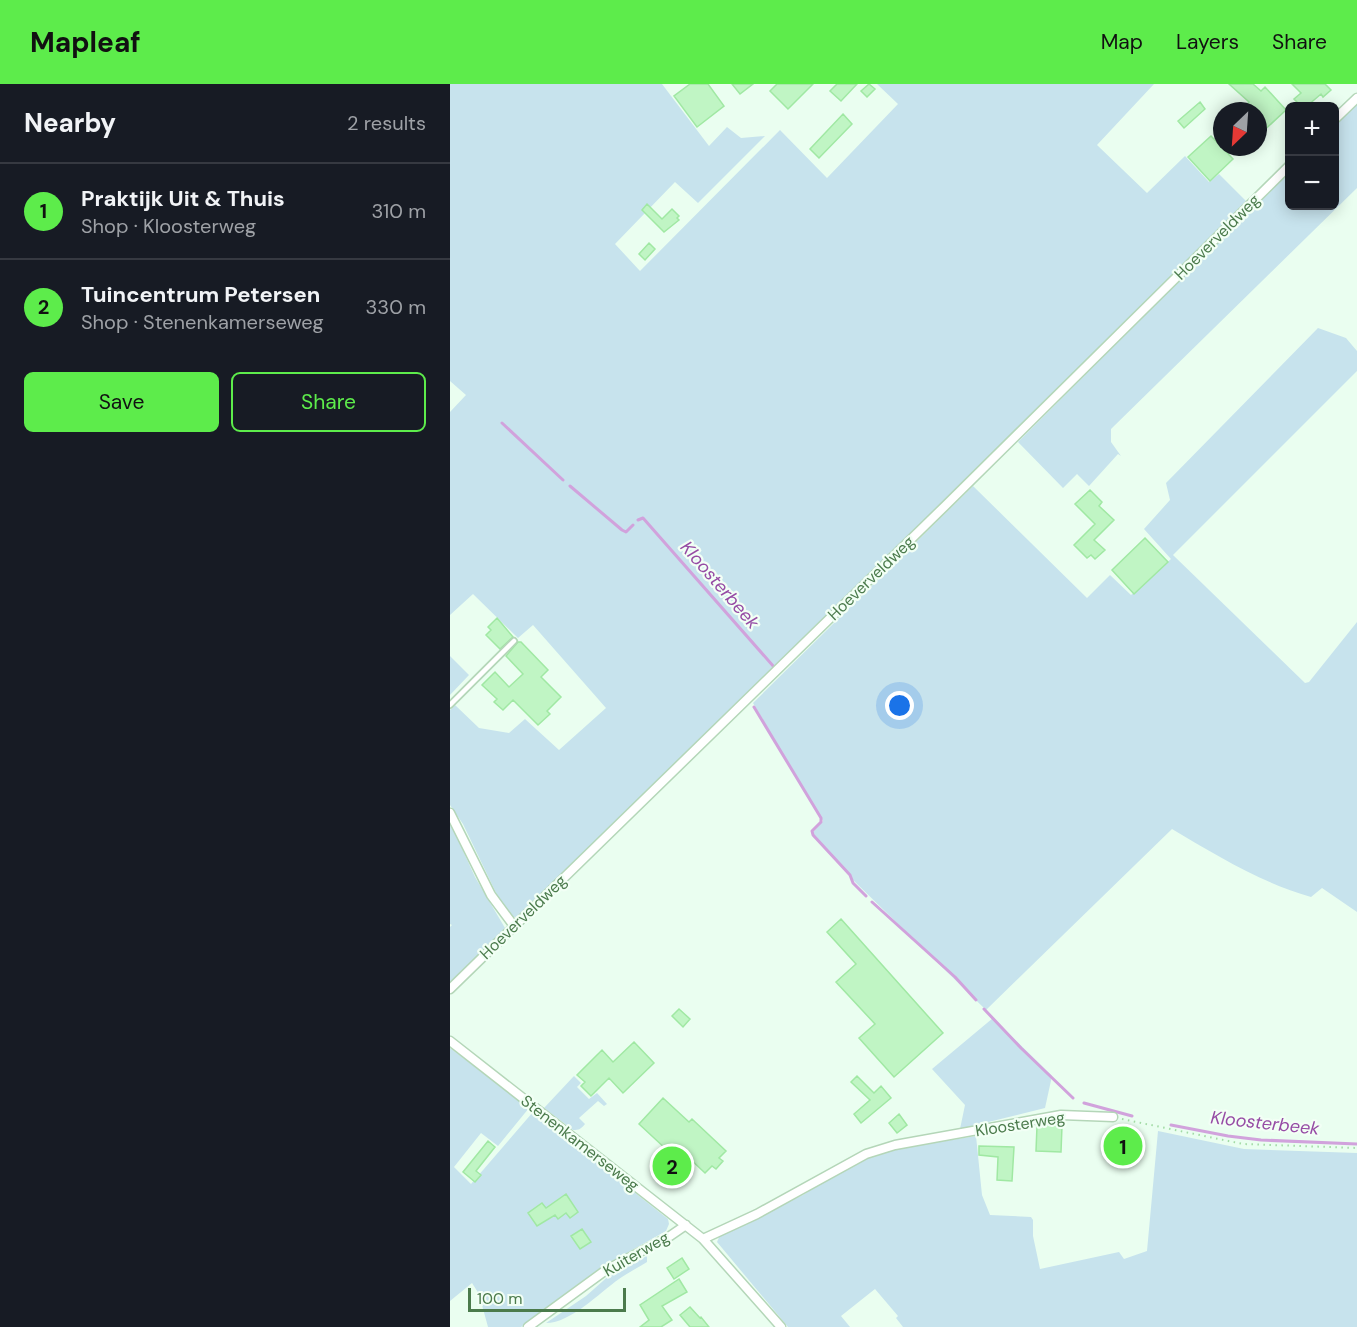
<!DOCTYPE html>
<meta charset="utf-8">
<style>
body{margin:0;font-family:"DM Sans",sans-serif;background:#20242c;color:#f1f3f6}
.controls{position:absolute;right:18px;top:18px;display:grid;overflow:hidden;border-radius:9px;box-shadow:0 3px 15px #0003}
.controls button{width:54px;height:54px;display:grid;place-items:center;padding:0;border:0;border-bottom:2px solid #363941;background:#171b24;color:#f1f3f6;font:30px sans-serif}
.compass{position:absolute;left:763px;top:18px;width:54px;height:54px;border-radius:50%;background:#171b24;box-shadow:0 3px 15px #0003;rotate:205deg}
.scale{position:absolute;left:18px;bottom:15px;width:158px;box-sizing:border-box;padding-left:6px;border:3px solid #4b7b4c;border-top:0;font-size:16px;line-height:21px;white-space:nowrap;color:#4b7b4c;-webkit-text-stroke:4px #f2fff5;paint-order:stroke}
.you{position:absolute;left:450px;top:622px;width:21px;height:21px;margin:-15px;border:4px solid #fff;border-radius:50%;background:#1a73e8;box-shadow:0 0 0 9px #1a73e833}
.badge{display:grid;place-items:center;width:39px;height:39px;border-radius:50%;background:#5dec4b;color:#111;font-size:20px;font-weight:700}
.pin{position:absolute;translate:-50% -50%;border:3px solid #fff;box-shadow:0 2px 6px #0006}
.list{margin:0;padding:0;list-style:none}
h2{display:flex;justify-content:space-between;align-items:center;height:78px;margin:0;padding:0 24px;font-size:26px}
h2 small{font-size:20px;font-weight:400;color:#9ea1a6}
.list li{display:grid;grid-template-columns:39px 1fr auto;gap:18px;align-items:center;box-sizing:border-box;height:96px;padding:0 24px;border-top:2px solid #363941}
.list b{display:block;font-size:22px;white-space:nowrap}
.list p{margin:0;font-size:20px;white-space:nowrap;color:#9ea1a6}
.list em{font-size:20px;font-style:normal;color:#9ea1a6}
.actions{display:flex;gap:12px;padding:18px 24px}
.actions a{flex:1;padding:14px 0;border:2px solid #5dec4b;border-radius:9px;text-align:center;font-size:21px;color:#5dec4b}
.actions .main{background:#5dec4b;color:#111}
.map{position:relative;flex:none;width:907px;height:1243px;overflow:hidden}
header{display:flex;align-items:center;gap:36px;box-sizing:border-box;height:84px;padding:0 30px;background:#5dec4b;color:#111}
header strong{font-size:28px}
nav{display:flex;gap:33px;margin-inline-start:auto;font-size:21px}
main{display:flex}
aside{flex:1;background:#171b24}
.map>svg:first-child{display:block}
.green{fill:#c7e3ed}
.lines{fill:none;stroke-linecap:round;stroke-linejoin:round}
.stream{stroke:#d1a2dc;stroke-width:3}
.building{fill:#c0f5c4;stroke:#a0e8a3;stroke-width:1.5}
.lane-casing{stroke:#b4d6b8;stroke-width:8}
.street-casing{stroke:#b4d6b8;stroke-width:11}
.path{stroke:#a2dba5;stroke-width:2;stroke-dasharray:1.5 4.5;stroke-linecap:butt}
.lane{stroke:#fff;stroke-width:4.5}
.street{stroke:#fff;stroke-width:8}
.labels{text-anchor:middle;dominant-baseline:central;stroke-width:4.5;stroke-linejoin:round;paint-order:stroke}
.street-label{font-size:16px;fill:#4b7b4c;stroke:#f2fff5}
.water-label{font-size:18px;font-style:italic;fill:#964ca5;stroke:#f2fff5}
</style>
<header>
<strong>Mapleaf</strong>
<nav><a>Map</a><a>Layers</a><a>Share</a></nav>
</header>
<main>
<aside>
<h2>Nearby<small>2 results</small></h2>
<ul class="list">
<li><span class="badge">1</span><div><b>Praktijk Uit &amp; Thuis</b><p>Shop · Kloosterweg</p></div><em>310 m</em></li>
<li><span class="badge">2</span><div><b>Tuincentrum Petersen</b><p>Shop · Stenenkamerseweg</p></div><em>330 m</em></li>
</ul>
<div class="actions"><a class="main">Save</a><a>Share</a></div>
</aside>
<div class="map">
<svg width="907" height="1243" viewBox="0 0 907 1243">
<rect width="100%" height="100%" fill="#eafef0"/>
<path class="green" d="M 0,0 L 212,0 L 259,62 L 277,43 L 291,54 L 315,52 L 248,119 L 225,98 L 165,160 L 190,187 L 330,46 L 377,94 L 448,20 L 427,0 L 704,0 L 647,61 L 697,109 L 735,72 L 759,98 L 769,90 L 796,117 L 547,366 L 70,833 L 61,833 L 49,815 L 13,740 L 0,721 L 0,626 L 5,621 L 29,644 L 59,649 L 75,635 L 109,666 L 156,624 L 83,541 L 68,554 L 23,510 L 0,531 L 0,328 L 16,311 L 0,297 Z
M 907,18 L 907,104 L 661,345 L 661,358 L 671,372 L 668,370 L 639,402 L 627,390 L 613,404 L 568,358 L 839,86 L 840,122 L 884,122 L 885,41 Z
M 868,244 L 896,254 L 907,267 L 907,287 L 723,471 L 855,599 L 859,598 L 907,538 L 907,828 L 872,804 L 861,813 C 811,799 766,771 722,745 L 536,926 L 401,794 L 400,790 L 362,749 L 373,737 L 303,619 L 523,402 L 637,514 L 660,491 L 681,511 L 721,475 L 694,445 L 720,416 L 716,399 Z
M 0,572 L 19,591 L 0,611 Z
M 0,738 L 25,793 L 55,844 L 50,851 L 0,898 L 0,843 L 2,841 L 0,840 Z
M 543,934 L 602,992 L 595,1024 L 510,1045 L 515,1021 L 482,985 Z
M 0,964 L 79,1024 L 48,1062 L 31,1049 L 4,1083 L 21,1100 L 83,1028 L 218,1135 L 219,1140 L 216,1147 L 150,1184 L 71,1243 L 38,1243 L 29,1210 L 22,1199 L 0,1217 Z
M 124,992 L 131,999 L 127,1003 L 139,1015 L 147,1009 L 157,1020 L 154,1022 L 148,1017 L 129,1034 L 135,1040 C 131,1045 129,1046 123,1046 L 94,1024 Z
M 708,1047 L 794,1065 L 907,1069 L 907,1243 L 453,1243 L 446,1234 L 448,1232 L 425,1205 L 391,1232 L 400,1243 L 338,1243 L 267,1158 L 270,1151 L 353,1111 L 409,1075 L 434,1067 L 526,1052 L 532,1111 L 540,1131 L 581,1133 L 583,1136 L 583,1152 L 590,1185 L 669,1168 L 674,1175 L 697,1167 Z
M 197,1172 L 197,1178 C 188,1184 177,1189 169,1195 C 149,1209 121,1239 96,1239 L 136,1212 L 162,1189 Z"/>
<g class="lines">
<path class="stream" d="M 52,339 L 113,396
M 120,402 L 172,446 L 176,448 L 183,441
M 188,436 L 193,434 L 324,583 L 322,587
M 304,623 L 371,734 L 371,738 L 362,747 L 363,751 L 400,791 L 403,799 L 416,812
M 422,818 L 505,893 L 526,916
M 534,925 L 571,964 L 623,1014
M 634,1019 L 682,1032
M 721,1041 L 778,1052 L 811,1056 L 907,1060"/>
</g>
<path class="building" d="M 240,0 L 258,0 L 274,22 L 247,43 L 224,12 Z
M 282,0 L 303,0 L 290,10 Z
M 327,0 L 363,0 L 338,25 L 320,7 Z
M 387,0 L 407,0 L 391,17 L 380,7 Z
M 419,0 L 425,5 L 417,13 L 411,7 Z
M 779,0 L 803,0 L 811,7 L 815,3 L 836,26 L 808,52 L 808,27 L 789,27 L 799,18 Z
M 842,0 L 875,0 L 881,6 L 873,13 L 871,10 L 857,22 L 851,22 L 844,15 L 851,9 Z
M 750,18 L 755,25 L 734,44 L 728,37 Z
M 393,30 L 402,40 L 369,74 L 360,65 Z
M 761,52 L 783,75 L 760,97 L 738,73 Z
M 197,120 L 212,135 L 222,125 L 229,132 L 227,134 L 229,136 L 214,148 L 192,126 Z
M 199,159 L 205,165 L 195,176 L 189,170 Z
M 640,406 L 652,418 L 649,422 L 664,436 L 644,456 L 655,466 L 645,475 L 641,471 L 637,474 L 624,461 L 645,440 L 625,420 Z
M 695,454 L 718,478 L 684,510 L 662,486 Z
M 47,534 L 63,553 L 50,565 L 36,551 L 41,546 L 38,543 Z
M 68,558 L 71,558 L 98,586 L 91,593 L 111,613 L 97,627 L 100,630 L 88,641 L 63,616 L 53,626 L 44,618 L 47,615 L 32,601 L 45,588 L 59,603 L 73,590 L 56,572 Z
M 391,835 L 493,949 L 444,993 L 409,954 L 425,940 L 386,898 L 406,880 L 377,848 Z
M 229,925 L 240,935 L 233,943 L 222,932 Z
M 184,958 L 204,979 L 173,1009 L 159,994 L 141,1012 L 131,1002 L 135,998 L 127,991 L 152,966 L 163,978 Z
M 407,992 L 424,1009 L 431,1002 L 441,1014 L 411,1039 L 404,1030 L 420,1016 L 401,998 Z
M 213,1014 L 239,1038 L 242,1035 L 276,1067 L 269,1074 L 273,1077 L 266,1085 L 262,1082 L 255,1089 L 238,1073 L 222,1091 L 218,1088 L 213,1093 L 202,1083 L 217,1066 L 189,1040 Z
M 449,1030 L 457,1041 L 447,1049 L 439,1039 Z
M 591,1041 L 612,1042 L 611,1068 L 586,1067 L 587,1042 Z
M 665,1054 L 677,1055 L 676,1071 L 664,1070 Z
M 38,1057 L 45,1063 L 26,1087 L 31,1091 L 25,1098 L 13,1088 Z
M 529,1062 L 564,1063 L 562,1097 L 547,1096 L 548,1073 L 529,1071 Z
M 116,1110 L 128,1128 L 120,1134 L 116,1129 L 108,1135 L 105,1131 L 87,1142 L 78,1129 L 92,1119 L 96,1124 Z
M 132,1145 L 141,1158 L 130,1165 L 121,1152 Z
M 232,1174 L 239,1185 L 224,1195 L 217,1184 Z
M 229,1195 L 237,1208 L 212,1222 L 222,1236 L 211,1243 L 190,1243 L 199,1236 L 190,1221 Z
M 240,1223 L 250,1234 L 251,1233 L 259,1243 L 240,1243 L 230,1231 Z"/>
<g class="lines">
<defs>
<path id="lane" d="M 0,621 L 64,557"/>
<path id="street" d="M 884,36 L 907,14
M 0,729 L 41,811 L 64,842
M 0,905 L 495,422 L 840,81
M 0,957 L 253,1155 L 331,1243
M 253,1155 L 307,1130 L 416,1070 L 445,1061 L 611,1031 L 663,1033
M 78,1243 L 156,1186 L 220,1152 L 236,1141"/>
</defs>
<use href="#lane" class="lane-casing"/>
<use href="#street" class="street-casing"/>
<path class="path" d="M 672,1035 L 793,1060 L 907,1064"/>
<use href="#lane" class="lane"/>
<use href="#street" class="street"/>
</g>
<g class="labels">
<g class="street-label">
<text transform="translate(767 153) rotate(-45)">Hoeverveldweg</text>
<text transform="translate(421 494) rotate(-44)">Hoeverveldweg</text>
<text transform="translate(73 833) rotate(-44)">Hoeverveldweg</text>
<text transform="translate(570 1040) rotate(-9)">Kloosterweg</text>
<text transform="translate(130 1059) rotate(38)">Stenenkamerseweg</text>
<text transform="translate(186 1170) rotate(-30)">Kuiterweg</text>
</g>
<g class="water-label">
<text transform="translate(270 501) rotate(49)">Kloosterbeek</text>
<text transform="translate(815 1039) rotate(6)">Kloosterbeek</text>
</g>
</g>
</svg>
<div class="controls">
<button>+</button>
<button>−</button>
</div>
<svg class="compass" viewBox="-18 -18 36 36"><path d="M0-13l5 13h-10z" fill="#e53935"/><path d="M0 13l5-13h-10z" fill="#9ea1a6"/></svg>
<div class="scale">100 m</div>
<div class="you"></div>
<div class="pin badge" style="left:673px;top:1062px">1</div>
<div class="pin badge" style="left:222px;top:1082px">2</div>
</div>
</main>
